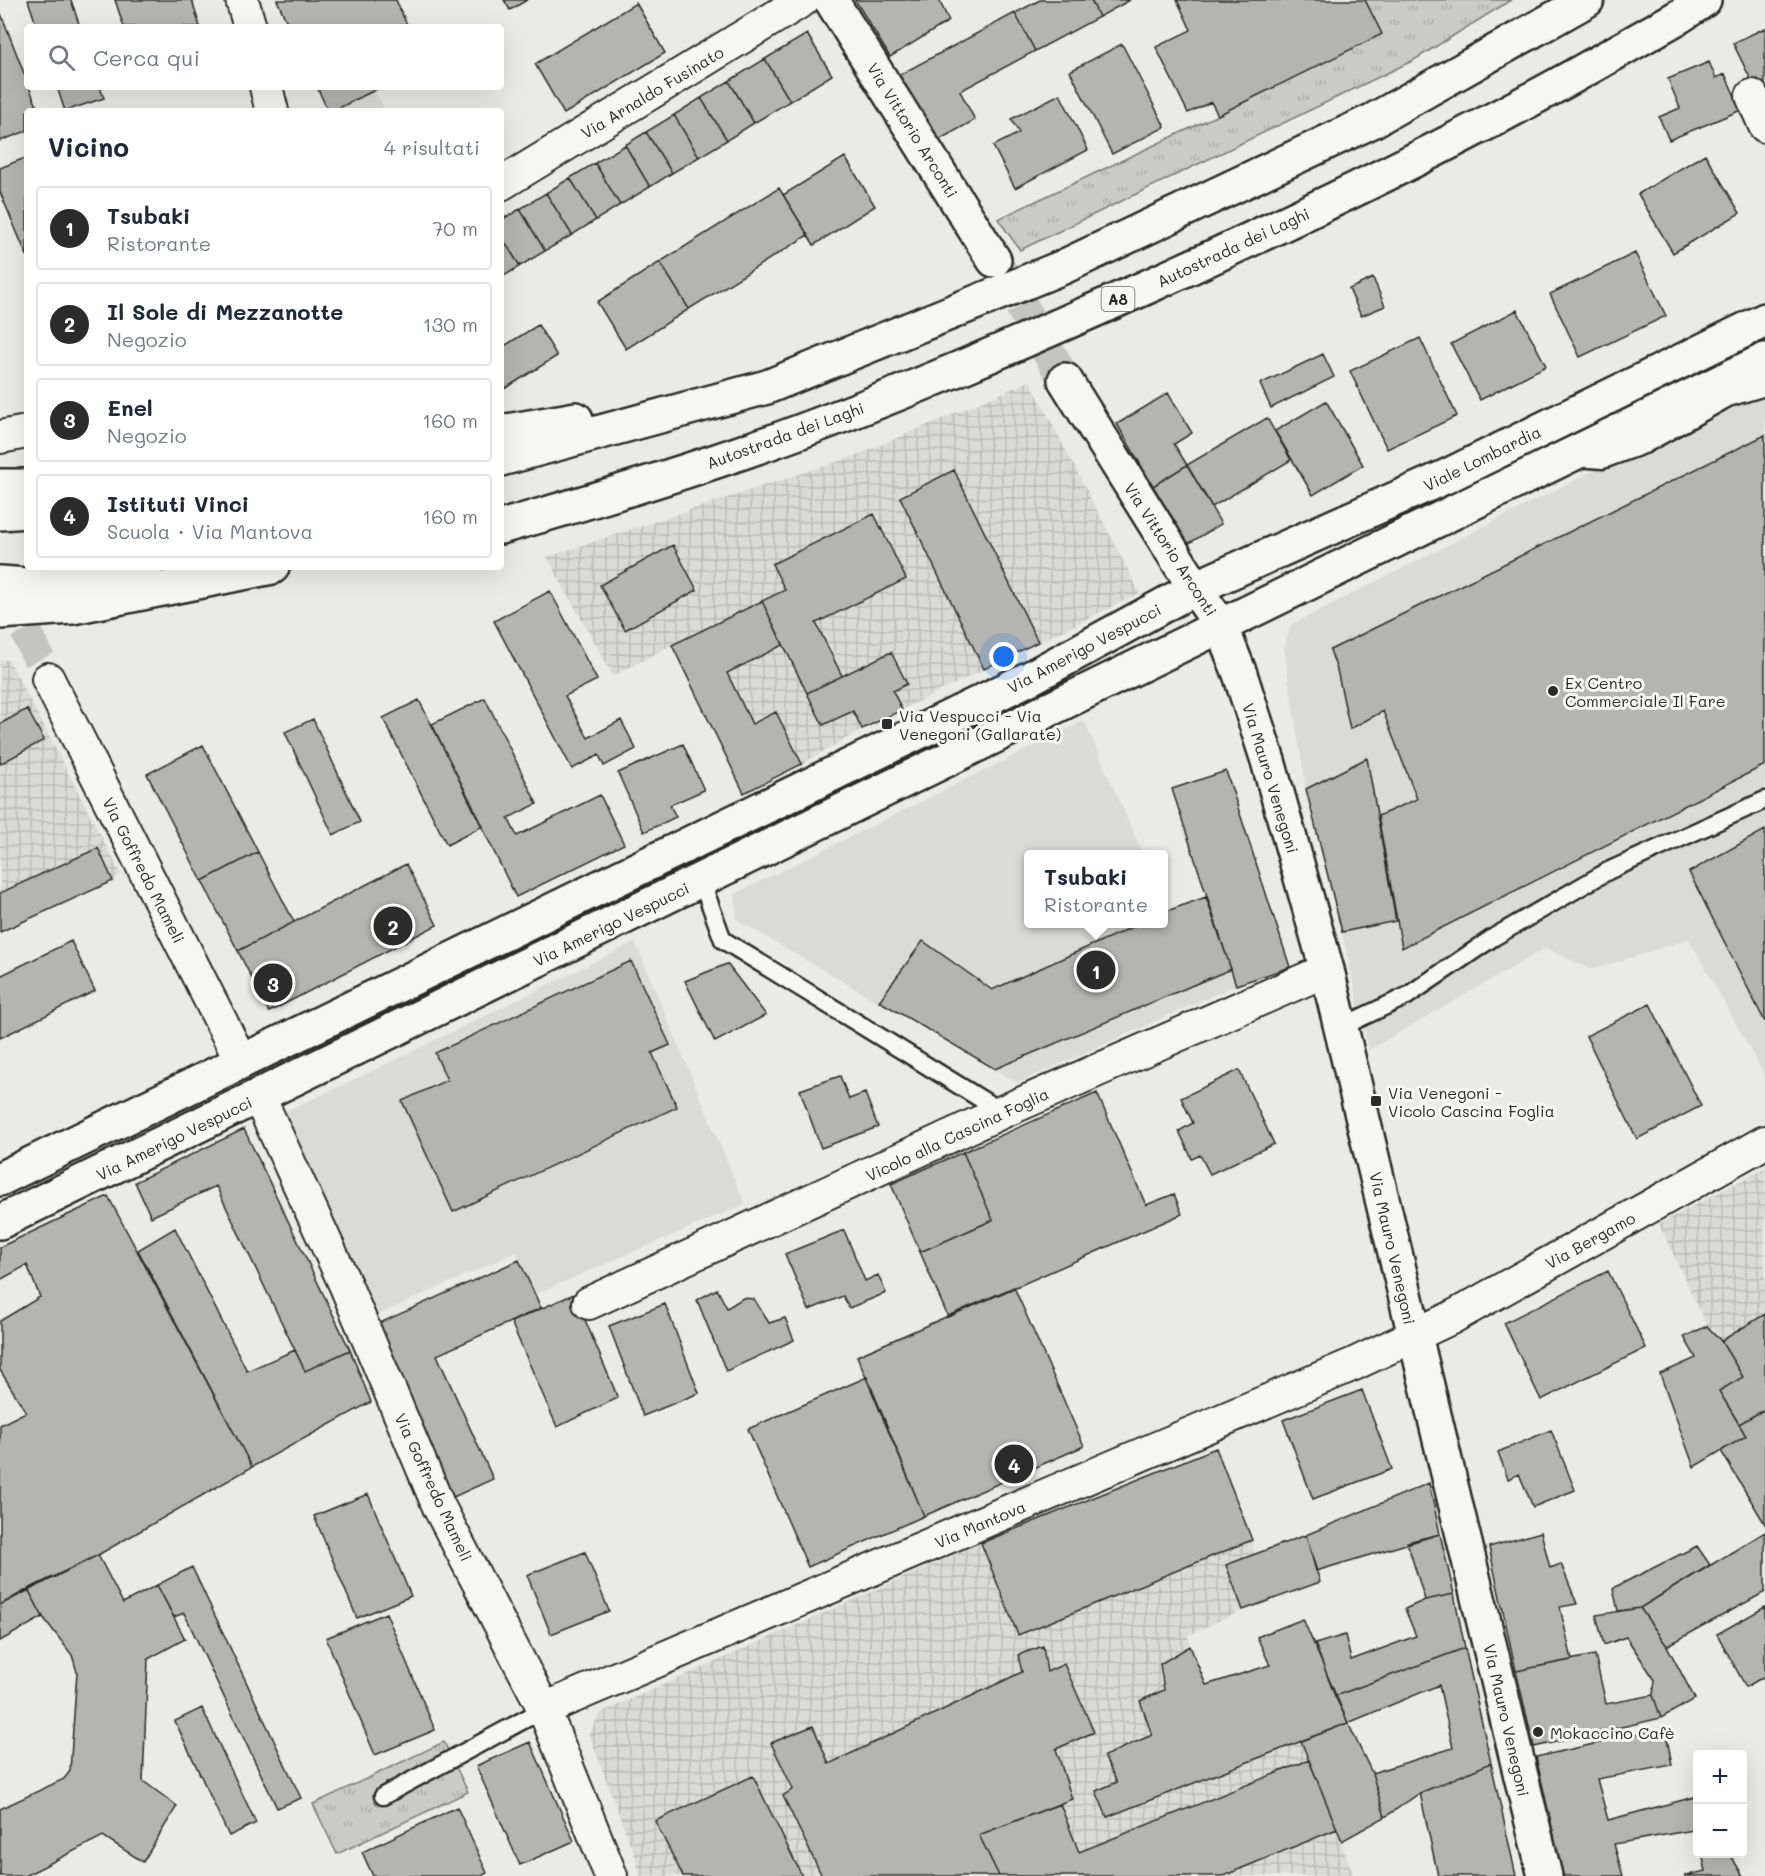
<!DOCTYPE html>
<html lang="it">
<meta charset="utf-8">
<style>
body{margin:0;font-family:Mali,sans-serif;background:#f2f2f3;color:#1f2937}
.controls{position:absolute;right:18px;bottom:18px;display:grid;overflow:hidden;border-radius:6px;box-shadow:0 6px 24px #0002}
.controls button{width:54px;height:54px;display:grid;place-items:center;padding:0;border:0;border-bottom:2px solid #e0e1e3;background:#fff;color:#1f2937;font:30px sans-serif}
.you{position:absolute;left:1004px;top:657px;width:21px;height:21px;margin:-15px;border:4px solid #fff;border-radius:50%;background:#1a73e8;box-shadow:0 0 0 9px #1a73e833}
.badge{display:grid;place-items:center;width:39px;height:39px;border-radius:50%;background:#2b2b2b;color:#fff;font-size:20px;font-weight:700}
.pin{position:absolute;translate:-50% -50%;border:3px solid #fff;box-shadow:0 2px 6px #0006}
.popup{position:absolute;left:1024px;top:850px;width:144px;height:78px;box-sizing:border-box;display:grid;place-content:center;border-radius:6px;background:#fff;filter:drop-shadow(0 2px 4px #0005);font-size:20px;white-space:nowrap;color:#747a83}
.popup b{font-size:22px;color:#1f2937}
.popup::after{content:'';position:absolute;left:50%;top:100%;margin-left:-12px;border:12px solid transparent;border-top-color:#fff}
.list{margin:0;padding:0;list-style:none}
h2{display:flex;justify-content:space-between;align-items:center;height:78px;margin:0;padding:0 24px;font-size:26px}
h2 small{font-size:20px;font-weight:400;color:#747a83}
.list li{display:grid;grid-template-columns:39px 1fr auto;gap:18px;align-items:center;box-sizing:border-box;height:84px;margin:0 12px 12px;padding:0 12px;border:2px solid #e0e1e3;border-radius:6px}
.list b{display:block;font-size:22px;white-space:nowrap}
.list p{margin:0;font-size:20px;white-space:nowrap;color:#747a83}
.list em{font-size:20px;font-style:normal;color:#747a83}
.icon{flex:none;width:33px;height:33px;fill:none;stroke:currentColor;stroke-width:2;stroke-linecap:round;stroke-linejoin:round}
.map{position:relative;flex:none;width:1765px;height:1876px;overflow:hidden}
.search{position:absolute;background:#fff;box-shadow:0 6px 24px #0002;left:24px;top:24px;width:480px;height:66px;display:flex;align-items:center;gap:15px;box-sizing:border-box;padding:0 21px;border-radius:6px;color:#747a83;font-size:22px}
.panel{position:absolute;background:#fff;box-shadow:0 6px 24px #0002;left:24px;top:108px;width:480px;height:462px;border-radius:6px}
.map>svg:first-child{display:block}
.built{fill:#dadad6}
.industrial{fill:url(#industrial-grid)}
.grass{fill:url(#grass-tufts);stroke:#7a7a79;stroke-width:1.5}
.building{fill:#b4b4b1;stroke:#2b2b2b;stroke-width:1.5}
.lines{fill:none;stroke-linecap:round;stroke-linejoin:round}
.minor-tunnel{stroke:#c4c4c1;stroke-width:32;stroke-dasharray:32 16;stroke-linecap:butt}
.tertiary-tunnel{stroke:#c4c4c1;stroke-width:33;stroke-dasharray:33 16;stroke-linecap:butt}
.service-casing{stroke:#2b2b2b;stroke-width:21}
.minor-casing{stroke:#2b2b2b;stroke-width:36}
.tertiary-casing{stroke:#2b2b2b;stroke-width:38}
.secondary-casing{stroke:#2b2b2b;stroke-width:38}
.motorway-casing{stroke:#2b2b2b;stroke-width:38}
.service{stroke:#f6f6f2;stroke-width:16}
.minor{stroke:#f6f6f2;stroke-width:32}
.tertiary{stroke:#f6f6f2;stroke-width:33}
.secondary{stroke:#f6f6f2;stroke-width:33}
.motorway{stroke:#f6f6f2;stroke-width:33}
.poi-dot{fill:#2b2b2b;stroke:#f6f6f2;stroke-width:2}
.labels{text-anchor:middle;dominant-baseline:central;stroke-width:6;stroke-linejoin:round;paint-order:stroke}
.shield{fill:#f6f6f2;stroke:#686867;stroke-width:1.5}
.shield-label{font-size:15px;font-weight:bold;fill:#2b2b2b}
.street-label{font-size:16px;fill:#2b2b2b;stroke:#f6f6f2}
.poi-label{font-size:16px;fill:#2b2b2b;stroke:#f6f6f2;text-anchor:start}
</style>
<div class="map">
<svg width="1765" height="1876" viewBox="0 0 1765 1876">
<defs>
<pattern id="industrial-grid" width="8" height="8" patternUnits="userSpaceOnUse" patternTransform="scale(1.5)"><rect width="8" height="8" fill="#dadad6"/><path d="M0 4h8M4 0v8" fill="none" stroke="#bbbbb8"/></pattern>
<pattern id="grass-tufts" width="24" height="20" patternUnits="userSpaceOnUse" patternTransform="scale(1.5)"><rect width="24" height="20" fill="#cacac7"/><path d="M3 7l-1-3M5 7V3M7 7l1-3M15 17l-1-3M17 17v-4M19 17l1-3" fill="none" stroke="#aeaeab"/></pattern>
</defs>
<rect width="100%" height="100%" fill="#eaeae6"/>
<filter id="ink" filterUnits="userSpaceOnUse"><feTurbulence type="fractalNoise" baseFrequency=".0167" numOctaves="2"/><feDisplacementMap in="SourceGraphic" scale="12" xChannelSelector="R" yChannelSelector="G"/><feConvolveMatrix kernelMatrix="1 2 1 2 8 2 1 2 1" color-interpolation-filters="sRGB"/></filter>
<g filter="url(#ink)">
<path class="built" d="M 374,90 L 386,111 L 328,111 Z
M 1765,383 L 1765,1076 L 1689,939 L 1592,970 L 1546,948 L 1369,1050 L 1342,932 L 1306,789 L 1284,649 L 1291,625 Z
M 1084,721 L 1143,854 L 1028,854 L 1028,924 L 1164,924 L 1164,902 L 1168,910 L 1206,897 L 1236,985 L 1018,1083 L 737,920 L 735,894 Z
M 635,942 L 745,1204 L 535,1294 L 517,1252 L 375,1316 L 282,1113 L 381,1067 Z"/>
<path class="industrial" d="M 1030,381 L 1140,593 L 862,729 L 802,764 L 744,793 L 672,645 L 613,676 L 547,557 L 855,456 Z
M 0,660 L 9,660 L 121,874 L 113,881 L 0,932 Z
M 1765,1168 L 1765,1409 L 1739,1424 L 1719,1391 L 1742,1377 L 1721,1341 L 1707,1326 L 1659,1224 Z
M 1216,1448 L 1252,1540 L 1254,1555 L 1243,1610 L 1188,1635 L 1190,1646 L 1206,1685 L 1269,1665 L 1257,1637 L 1303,1619 L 1335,1696 L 1302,1741 L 1354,1876 L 640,1876 L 637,1862 L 589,1734 L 600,1713 L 981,1543 Z"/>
<path class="grass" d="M 1365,0 L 1511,0 L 1414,60 L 1020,250 L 998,219 L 1218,115 L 1381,34 Z
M 444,1742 L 468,1792 L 337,1854 L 313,1804 Z"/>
<path class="building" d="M 28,0 L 71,0 L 80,27 L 37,27 Z
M 115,0 L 192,0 L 200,27 L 124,27 Z
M 277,0 L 396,0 L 408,27 L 289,27 Z
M 504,0 L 527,0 L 510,10 Z
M 855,0 L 939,0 L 949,21 L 890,57 Z
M 1040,0 L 1091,0 L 1099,17 L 1035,51 L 1015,13 Z
M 1091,0 L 1130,0 L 1099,17 Z
M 1177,0 L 1365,0 L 1382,34 L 1218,115 L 1211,102 L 1188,113 L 1156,47 L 1191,30 Z
M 636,3 L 665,53 L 564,114 L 535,64 Z
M 0,11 L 27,81 L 27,87 L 29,87 L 39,111 L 27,111 L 27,131 L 0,141 Z
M 1015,13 L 1035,51 L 960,91 L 975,120 L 935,142 L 899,75 Z
M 1765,28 L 1765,95 L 1758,79 L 1752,82 L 1733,43 Z
M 807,34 L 832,75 L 790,101 L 765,59 Z
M 1122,44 L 1165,127 L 1112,154 L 1070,71 Z
M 765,59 L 790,101 L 754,123 L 729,81 Z
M 1709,62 L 1716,78 L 1725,74 L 1741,110 L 1669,140 L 1659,117 L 1680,108 L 1668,79 Z
M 729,81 L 754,123 L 727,140 L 701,98 Z
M 57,87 L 100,87 L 104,98 L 65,111 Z
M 317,87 L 381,87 L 333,111 L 328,111 Z
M 1060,94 L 1088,150 L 1015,188 L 993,146 L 1019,133 L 1011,119 Z
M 701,98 L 727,140 L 699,157 L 674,115 Z
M 674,115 L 699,157 L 672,173 L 646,132 Z
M 646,132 L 672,173 L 650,187 L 625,145 Z
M 625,145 L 650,187 L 620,205 L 595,163 Z
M 1705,154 L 1740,213 L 1673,253 L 1638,194 Z
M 845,157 L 875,206 L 814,245 L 783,195 Z
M 25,158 L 27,162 L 27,256 L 0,192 L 0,168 Z
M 595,163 L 620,205 L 596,220 L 570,178 Z
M 570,178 L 596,220 L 572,235 L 546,193 Z
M 779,188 L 808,235 L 689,309 L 660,262 Z
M 546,193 L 572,235 L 545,251 L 520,209 Z
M 520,209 L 545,251 L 520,266 L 501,236 L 501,220 Z
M 501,236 L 520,266 L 501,278 Z
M 1635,253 L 1666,316 L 1580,357 L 1550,294 Z
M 660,262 L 689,309 L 626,349 L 597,302 Z
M 1373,278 L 1385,306 L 1361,316 L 1349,289 Z
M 1517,310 L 1546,366 L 1480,400 L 1451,344 Z
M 538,325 L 557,356 L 501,391 L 501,348 Z
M 1420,338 L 1457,416 L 1387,449 L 1350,371 Z
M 1323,354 L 1334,377 L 1271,408 L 1260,384 Z
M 1168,393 L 1192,433 L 1174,444 L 1187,465 L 1153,486 L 1117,424 Z
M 1326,401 L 1363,465 L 1313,495 L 1275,431 Z
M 1267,418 L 1291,460 L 1212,507 L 1187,465 Z
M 1765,435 L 1765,765 L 1402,948 L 1378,816 L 1417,799 L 1383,711 L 1350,729 L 1337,670 L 1330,650 Z
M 1187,465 L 1221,524 L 1188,544 L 1153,486 Z
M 954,470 L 1038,642 L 984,669 L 900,497 Z
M 874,514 L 906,579 L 816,623 L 842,676 L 807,693 L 762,601 L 785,590 L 772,564 Z
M 673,545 L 697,590 L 625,630 L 600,585 Z
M 550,591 L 597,680 L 565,696 L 588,738 L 621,720 L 636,749 L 604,766 L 599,755 L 572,769 L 494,621 Z
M 762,601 L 783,645 L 727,673 L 752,724 L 776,712 L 802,764 L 744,793 L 672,645 Z
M 891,652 L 907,684 L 893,691 L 902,710 L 862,729 L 853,711 L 823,725 L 807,693 Z
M 485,698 L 537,804 L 508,818 L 517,836 L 600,795 L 624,844 L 516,897 L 432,724 Z
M 419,700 L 483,826 L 447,845 L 383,718 Z
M 27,709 L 44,740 L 0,764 L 0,724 Z
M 313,719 L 360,822 L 333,835 L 285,732 Z
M 683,744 L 704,790 L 670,805 L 676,817 L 644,832 L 618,773 Z
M 203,745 L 258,852 L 202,881 L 147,774 Z
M 1367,758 L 1396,921 L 1342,932 L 1306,789 Z
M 1226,771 L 1290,967 L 1236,985 L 1172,789 Z
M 1765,830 L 1765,1022 L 1689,872 Z
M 98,848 L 113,881 L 0,932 L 0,893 Z
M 258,852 L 294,922 L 238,951 L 202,881 Z
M 406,864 L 437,925 L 269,1012 L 238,951 Z
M 1206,897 L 1231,969 L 995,1069 L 879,1001 L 923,941 L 992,990 L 1139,924 L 1164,924 L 1164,912 Z
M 71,941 L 95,991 L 0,1038 L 0,976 Z
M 631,961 L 670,1045 L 652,1053 L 677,1107 L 453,1212 L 402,1101 L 447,1080 L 435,1053 Z
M 727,964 L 766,1015 L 715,1042 L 685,981 Z
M 1650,1004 L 1701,1106 L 1637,1139 L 1586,1036 Z
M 1239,1070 L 1274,1144 L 1210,1174 L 1200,1155 L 1192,1159 L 1179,1131 L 1193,1123 L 1181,1098 Z
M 840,1076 L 849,1099 L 865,1093 L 878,1127 L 821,1148 L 800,1090 Z
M 1097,1093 L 1146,1205 L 1174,1194 L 1182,1214 L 948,1317 L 920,1252 L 993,1220 L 963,1152 Z
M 244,1129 L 350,1350 L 305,1371 L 216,1186 L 151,1217 L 135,1182 Z
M 963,1152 L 993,1220 L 920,1252 L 891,1184 Z
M 108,1196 L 252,1467 L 98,1555 L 0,1605 L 0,1425 L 26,1412 L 0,1370 L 0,1321 L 40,1297 L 27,1265 L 0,1280 L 0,1247 Z
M 175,1228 L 247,1371 L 295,1350 L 305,1371 L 350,1350 L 371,1402 L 252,1467 L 138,1250 Z
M 844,1230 L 865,1281 L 878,1275 L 886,1293 L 849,1308 L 843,1296 L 809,1310 L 785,1254 Z
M 519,1260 L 541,1308 L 437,1355 L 493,1479 L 449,1499 L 371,1327 Z
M 1608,1271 L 1646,1348 L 1541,1400 L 1504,1323 Z
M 1014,1287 L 1084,1446 L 924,1516 L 857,1356 Z
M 717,1289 L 727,1308 L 743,1298 L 754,1299 L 769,1323 L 785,1318 L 794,1340 L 726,1371 L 697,1300 Z
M 574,1294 L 618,1398 L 557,1427 L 511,1322 Z
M 665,1304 L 699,1393 L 643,1416 L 609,1326 Z
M 1765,1314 L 1765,1409 L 1739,1424 L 1719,1391 L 1743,1377 L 1721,1341 Z
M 1707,1326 L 1721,1341 L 1743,1377 L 1719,1391 L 1746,1436 L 1694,1467 L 1660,1374 L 1696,1358 L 1684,1337 Z
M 867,1377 L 924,1516 L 808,1567 L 748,1429 Z
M 1362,1390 L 1392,1469 L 1313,1499 L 1283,1420 Z
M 1765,1409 L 1765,1524 L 1721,1451 L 1746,1436 L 1739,1424 Z
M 1551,1430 L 1575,1490 L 1533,1507 L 1519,1474 L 1508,1479 L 1498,1452 Z
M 1216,1448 L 1252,1540 L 1018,1635 L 981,1543 Z
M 1429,1483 L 1440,1534 L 1316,1571 L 1306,1535 Z
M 368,1494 L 411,1596 L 357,1618 L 314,1516 Z
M 1541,1532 L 1550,1568 L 1561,1564 L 1577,1604 L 1560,1607 L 1572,1660 L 1516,1671 L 1489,1547 Z
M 1765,1532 L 1765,1592 L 1667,1646 L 1640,1608 Z
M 1440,1534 L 1454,1594 L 1425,1600 L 1407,1542 Z
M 1306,1535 L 1320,1582 L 1243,1610 L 1226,1565 Z
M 1697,1546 L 1710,1565 L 1640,1608 L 1618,1611 L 1613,1588 Z
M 585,1552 L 609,1611 L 551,1634 L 527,1575 Z
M 98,1555 L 123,1603 L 157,1585 L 185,1639 L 148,1659 L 143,1781 L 177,1806 L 143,1862 L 103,1836 L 25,1876 L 0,1876 L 0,1809 L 64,1779 L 70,1771 L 77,1672 L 72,1655 L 43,1617 L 28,1589 Z
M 192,1567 L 301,1798 L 277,1808 L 184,1613 L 174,1617 L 157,1585 Z
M 28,1589 L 43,1617 L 0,1641 L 0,1605 Z
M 1454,1594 L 1465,1648 L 1335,1696 L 1315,1644 L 1345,1635 L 1351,1660 L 1416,1636 L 1405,1609 L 1425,1600 Z
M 1765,1607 L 1765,1676 L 1746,1687 L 1717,1634 Z
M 1640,1608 L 1667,1646 L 1695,1699 L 1661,1718 L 1653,1695 L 1655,1680 L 1626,1637 L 1604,1645 L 1596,1615 Z
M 386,1613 L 435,1730 L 375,1755 L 326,1638 Z
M 1303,1619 L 1348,1723 L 1107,1817 L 1096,1791 L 1117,1782 L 1104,1756 L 1152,1735 L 1140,1701 L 1164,1690 L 1160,1664 L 1190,1646 L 1206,1685 L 1270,1665 L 1257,1637 Z
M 1043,1646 L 1047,1672 L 1064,1664 L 1094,1732 L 1056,1749 L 1072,1799 L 979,1835 L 999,1876 L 822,1876 L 783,1796 L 793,1789 L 771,1743 L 813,1726 L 829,1764 L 1022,1672 L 1018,1655 Z
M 1465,1648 L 1491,1763 L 1420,1793 L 1385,1817 L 1372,1773 L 1453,1748 L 1439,1685 L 1348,1723 L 1335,1696 Z
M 1595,1655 L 1606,1704 L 1653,1695 L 1661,1718 L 1534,1747 L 1516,1671 Z
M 202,1708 L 256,1823 L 229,1836 L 175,1721 Z
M 1348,1723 L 1372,1773 L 1385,1817 L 1342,1841 L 1301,1741 Z
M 1665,1728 L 1672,1765 L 1597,1779 L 1608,1820 L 1698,1796 L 1698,1829 L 1614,1844 L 1623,1876 L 1563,1876 L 1536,1757 Z
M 530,1742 L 574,1841 L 520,1865 L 476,1766 Z
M 1309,1760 L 1337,1829 L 1223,1876 L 999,1876 L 979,1835 L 1060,1804 L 1079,1852 Z
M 1491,1763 L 1516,1876 L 1438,1876 L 1420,1793 Z
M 753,1776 L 802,1876 L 683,1876 L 655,1821 Z
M 457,1807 L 487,1873 L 481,1876 L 373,1876 L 362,1852 Z
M 1702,1854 L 1730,1854 L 1743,1876 L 1684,1876 L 1706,1871 Z"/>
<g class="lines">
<path class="minor-tunnel" d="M 6,587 L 48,679"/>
<path class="tertiary-tunnel" d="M 996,263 L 1065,380"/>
<defs>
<path id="service" d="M 1576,458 L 1603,460 L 1644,445 L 1728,398 L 1765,387
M 701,880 L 723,940 L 1002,1112
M 1341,1027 L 1407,996 L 1494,937 L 1608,871 L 1765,800
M 383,1796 L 544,1709"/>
<path id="minor" d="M 242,0 L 250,27
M 266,87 L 272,111
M 1752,96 L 1765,126
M 501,184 L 803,0
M 0,437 L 27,432
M 48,679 L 241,1061
M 259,1097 L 345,1284 L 439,1507 L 544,1709 L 611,1876
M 589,1303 L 1002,1112 L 1327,970
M 544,1709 L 1354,1364 L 1451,1318 L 1765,1142"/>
<path id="tertiary" d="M 831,0 L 994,260
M 1065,380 L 1195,588 L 1221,626 L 1240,674 L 1268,761 L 1327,970 L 1545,1876"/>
<path id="secondary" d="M 0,1179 L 1032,677 L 1195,588 L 1447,476 L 1765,320
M 0,1222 L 1765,360"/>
<path id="motorway" d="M 501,432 L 576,419
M 501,459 L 767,387 L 1063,267 L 1372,121 L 1587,0
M 0,486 L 27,486
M 0,513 L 27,511
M 501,527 C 596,500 692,471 785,437 C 909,392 1029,339 1149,286 C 1277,228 1404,168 1528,101 C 1579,74 1629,45 1680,16 L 1704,0
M 0,583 L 27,585 L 145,574
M 0,612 L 72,607 L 272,567"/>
</defs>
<use href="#service" class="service-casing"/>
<use href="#minor" class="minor-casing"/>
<use href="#tertiary" class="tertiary-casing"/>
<use href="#secondary" class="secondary-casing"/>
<use href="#motorway" class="motorway-casing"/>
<use href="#service" class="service"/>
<use href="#minor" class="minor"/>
<use href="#tertiary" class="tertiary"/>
<use href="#secondary" class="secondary"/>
<use href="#motorway" class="motorway"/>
</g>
</g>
<g class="poi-dot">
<circle cx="1553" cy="691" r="6"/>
<rect x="881" y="718" width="12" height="12" rx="3"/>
<rect x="1370" y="1095" width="12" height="12" rx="3"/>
<circle cx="1538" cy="1732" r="6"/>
</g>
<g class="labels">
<rect class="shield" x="1101.5" y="287" width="33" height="24" rx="4.5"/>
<g class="shield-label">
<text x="1118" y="299">A8</text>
</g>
<g class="street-label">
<text transform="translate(652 92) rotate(-31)">Via Arnaldo Fusinato</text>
<text transform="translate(913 130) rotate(58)">Via Vittorio Arconti</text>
<text transform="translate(1233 247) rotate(-25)">Autostrada dei Laghi</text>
<text transform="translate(785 435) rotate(-20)">Autostrada dei Laghi</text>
<text transform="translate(1482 458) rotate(-26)">Viale Lombardia</text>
<text transform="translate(1171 549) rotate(57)">Via Vittorio Arconti</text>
<text transform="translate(1084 648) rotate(-28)">Via Amerigo Vespucci</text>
<text transform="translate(1271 778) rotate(73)">Via Mauro Venegoni</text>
<text transform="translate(144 870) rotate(63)">Via Goffredo Mameli</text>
<text transform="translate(611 924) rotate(-26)">Via Amerigo Vespucci</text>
<text transform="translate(957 1134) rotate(-25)">Vicolo alla Cascina Foglia</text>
<text transform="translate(174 1138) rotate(-26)">Via Amerigo Vespucci</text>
<text transform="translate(1590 1240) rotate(-29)">Via Bergamo</text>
<text transform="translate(1393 1248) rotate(77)">Via Mauro Venegoni</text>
<text transform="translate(434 1487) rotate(65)">Via Goffredo Mameli</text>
<text transform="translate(980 1524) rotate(-23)">Via Mantova</text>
<text transform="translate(1507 1720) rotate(77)">Via Mauro Venegoni</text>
</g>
<g class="poi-label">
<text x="1565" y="682">Ex Centro<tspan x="1565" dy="18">Commerciale Il Fare</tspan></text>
<text x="899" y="715">Via Vespucci - Via<tspan x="899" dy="18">Venegoni (Gallarate)</tspan></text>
<text x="1388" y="1092">Via Venegoni -<tspan x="1388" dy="18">Vicolo Cascina Foglia</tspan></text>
<text x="1550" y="1732">Mokaccino Cafè</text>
</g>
</g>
</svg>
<div class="controls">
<button>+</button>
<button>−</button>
</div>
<div class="you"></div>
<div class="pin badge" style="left:1096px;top:970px">1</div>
<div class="popup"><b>Tsubaki</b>Ristorante</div>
<div class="pin badge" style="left:393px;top:926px">2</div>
<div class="pin badge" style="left:273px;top:983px">3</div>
<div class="pin badge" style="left:1014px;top:1464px">4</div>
<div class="search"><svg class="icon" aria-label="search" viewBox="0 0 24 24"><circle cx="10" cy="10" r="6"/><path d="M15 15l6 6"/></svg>Cerca qui</div>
<section class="panel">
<h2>Vicino<small>4 risultati</small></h2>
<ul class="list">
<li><span class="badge">1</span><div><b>Tsubaki</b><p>Ristorante</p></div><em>70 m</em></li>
<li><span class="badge">2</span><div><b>Il Sole di Mezzanotte</b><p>Negozio</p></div><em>130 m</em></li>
<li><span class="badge">3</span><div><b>Enel</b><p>Negozio</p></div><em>160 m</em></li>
<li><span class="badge">4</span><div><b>Istituti Vinci</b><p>Scuola · Via Mantova</p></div><em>160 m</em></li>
</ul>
</section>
</div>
